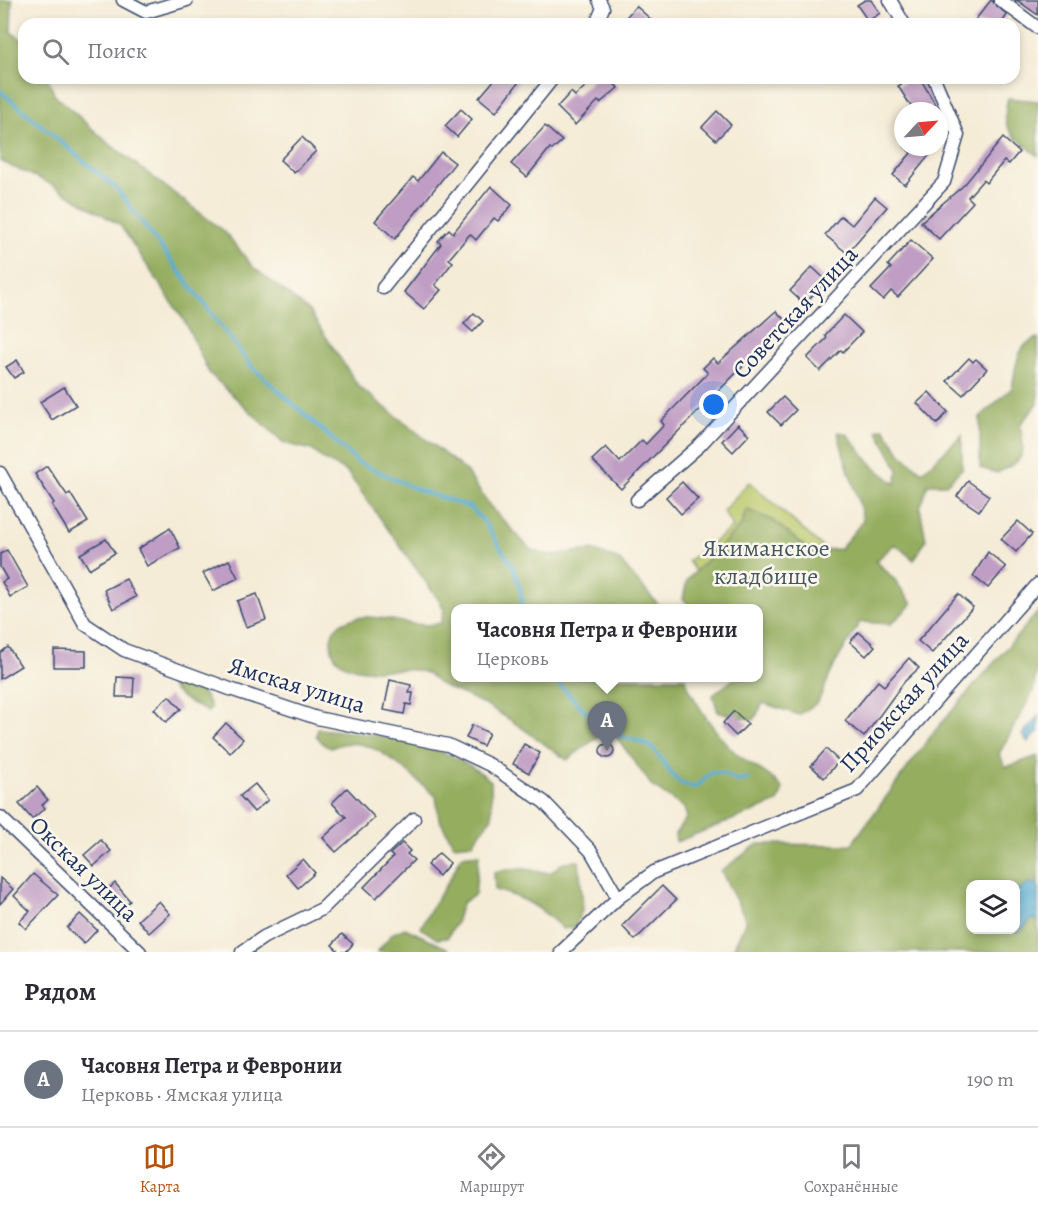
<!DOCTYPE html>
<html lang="ru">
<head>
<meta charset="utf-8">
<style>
	body { margin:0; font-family:Alegreya,serif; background:#f2f2f3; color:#2b2b33 }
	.controls { position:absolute; right:18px; bottom:18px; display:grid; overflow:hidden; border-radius:12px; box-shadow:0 3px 9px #0003 }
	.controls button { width:54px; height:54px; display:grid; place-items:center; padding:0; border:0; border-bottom:2px solid #e1e1e2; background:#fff; color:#2b2b33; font:30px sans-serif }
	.compass { position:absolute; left:894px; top:102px; width:54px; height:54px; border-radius:50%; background:#fff; box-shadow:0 3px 9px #0003; rotate:64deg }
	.you { position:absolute; left:714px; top:405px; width:21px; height:21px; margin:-15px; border:4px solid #fff; border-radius:50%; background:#1a73e8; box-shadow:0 0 0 9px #1a73e833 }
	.badge { display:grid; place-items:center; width:39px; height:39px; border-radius:50%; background:#b45309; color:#fff; font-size:20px; font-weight:700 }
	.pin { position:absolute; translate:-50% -50px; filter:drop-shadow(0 2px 3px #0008) }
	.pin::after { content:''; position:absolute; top:32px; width:21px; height:18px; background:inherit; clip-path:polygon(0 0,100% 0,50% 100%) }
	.popup { position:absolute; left:451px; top:604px; width:312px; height:78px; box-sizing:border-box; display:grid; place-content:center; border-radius:12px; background:#fff; filter:drop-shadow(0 2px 4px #0005); font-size:20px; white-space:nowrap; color:#7c7c81 }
	.popup b { font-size:22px; color:#2b2b33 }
	.popup::after { content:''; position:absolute; left:50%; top:100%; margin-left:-12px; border:12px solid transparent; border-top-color:#fff }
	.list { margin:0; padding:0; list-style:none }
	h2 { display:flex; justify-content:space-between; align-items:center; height:78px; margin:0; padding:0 24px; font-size:26px }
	h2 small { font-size:20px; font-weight:400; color:#7c7c81 }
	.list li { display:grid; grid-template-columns:39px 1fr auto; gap:18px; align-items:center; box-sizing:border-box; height:96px; padding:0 24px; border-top:2px solid #e1e1e2 }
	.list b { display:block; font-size:22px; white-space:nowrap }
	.list p { margin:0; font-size:20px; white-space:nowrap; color:#7c7c81 }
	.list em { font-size:20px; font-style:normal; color:#7c7c81 }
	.icon { flex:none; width:33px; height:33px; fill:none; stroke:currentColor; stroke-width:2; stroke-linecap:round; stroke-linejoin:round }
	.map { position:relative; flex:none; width:1038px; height:952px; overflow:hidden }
	.search { position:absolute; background:#fff; box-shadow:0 3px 9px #0003; left:18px; right:18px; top:18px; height:66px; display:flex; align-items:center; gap:15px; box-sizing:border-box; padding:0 21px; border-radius:18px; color:#7c7c81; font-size:22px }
	.sheet { height:174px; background:#fff }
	nav { display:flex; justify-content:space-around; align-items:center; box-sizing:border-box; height:84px; border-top:2px solid #e1e1e2; background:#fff; font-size:16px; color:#7c7c81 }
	nav a { display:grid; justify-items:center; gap:3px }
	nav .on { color:#b45309 }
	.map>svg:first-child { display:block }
	.green { fill:#bbc96b; stroke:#6b7c64; stroke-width:1.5 }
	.forest { fill:#94ad5f; stroke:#586e5e; stroke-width:1.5 }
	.water { fill:#55abd1; stroke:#386d98; stroke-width:1.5 }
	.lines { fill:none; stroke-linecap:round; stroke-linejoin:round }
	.stream { stroke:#55abd1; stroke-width:4 }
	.building { fill:#bf9dc4 }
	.minor-casing { stroke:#3c4b70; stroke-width:15 }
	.minor { stroke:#fff; stroke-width:12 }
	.labels { text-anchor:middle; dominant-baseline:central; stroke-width:5; stroke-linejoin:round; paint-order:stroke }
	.street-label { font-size:24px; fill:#1b2f5e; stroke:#fbf7ec }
	.park-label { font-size:24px; fill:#435661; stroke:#fbf7ec }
</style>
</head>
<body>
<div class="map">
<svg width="1038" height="952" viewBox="0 0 1038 952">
	<rect width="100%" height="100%" fill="#fbf7ec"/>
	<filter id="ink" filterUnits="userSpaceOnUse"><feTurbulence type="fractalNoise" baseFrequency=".0167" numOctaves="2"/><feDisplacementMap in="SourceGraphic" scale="12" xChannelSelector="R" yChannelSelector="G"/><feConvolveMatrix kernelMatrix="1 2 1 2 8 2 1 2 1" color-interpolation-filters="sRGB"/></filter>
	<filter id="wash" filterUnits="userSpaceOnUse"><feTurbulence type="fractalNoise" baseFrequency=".008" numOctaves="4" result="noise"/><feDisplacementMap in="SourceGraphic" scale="24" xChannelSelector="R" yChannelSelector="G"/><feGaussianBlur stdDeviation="1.35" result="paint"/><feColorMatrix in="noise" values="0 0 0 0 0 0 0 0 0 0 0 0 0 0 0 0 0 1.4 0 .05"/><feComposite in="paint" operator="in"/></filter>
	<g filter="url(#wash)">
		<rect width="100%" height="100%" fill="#f5ecd7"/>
		<path class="green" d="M749,482L826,550L758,666V608H720L688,561L733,527L723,511Z"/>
		<g class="forest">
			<path d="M0,0H12L11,32L24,41V78H48L54,94L107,142L225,232L253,267L309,311L359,387L465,470L491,507L531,550L549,555L592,550L619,560L661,608H456V678H685C692,700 720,740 738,755C753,767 770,773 783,789L778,802L676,842L675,834L687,817L684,808L652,786L610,728L567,760C542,743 517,723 491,708C474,698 455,692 438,683C434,680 432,676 428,674C407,662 363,680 339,661C329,653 328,632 339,625C369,604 409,632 441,623L444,610L438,599L347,472L323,459L312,450L284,443L209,373L185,322L120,225L51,184L0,161Z"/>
			<path d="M1008,98L1038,101V156C1014,134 999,133 1008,98Z"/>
			<path d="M1038,338V403L1020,425C1026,455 1025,460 997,473L980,468V417L1012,388C1016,369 1015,344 1038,338Z"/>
			<path d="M884,428L901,454L922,472L962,435V469L946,484H928L920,508L926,540L914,560L895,544L876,561L895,580L912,604L891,624L860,622L835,664L818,702L799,715L763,703L754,720L718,712L713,695L735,678H758V608H692L683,599L687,580L742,524L746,509L774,521L810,551L840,549L863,521C858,490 844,463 838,432L847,434L874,467L896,484L898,469L877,430Z"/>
			<path d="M1038,612V662L1033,692L999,754L1006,767L1038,756V885L1029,883L1021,890H1016V884H970V930L1019,931L1033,918L1038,922V952H732L746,920L721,871L758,844L851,845L933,733Z"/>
			<path d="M167,677C188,677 204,689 211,708L208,712C195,705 167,693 167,677Z"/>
			<path d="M318,729C377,734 445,741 491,781L492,817L473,843L454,845L439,819L436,796C407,774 370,728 331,748L324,745L316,735Z"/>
			<path d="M479,854L475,895L462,903L456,923L447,938L437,939L421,928C433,900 450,885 461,856Z"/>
			<path d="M579,861L583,908L575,927L563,929C540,907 526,898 495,890L494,872L518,868L550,873L564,862Z"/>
			<path d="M405,928L447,948L451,952H377L393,933Z"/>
		</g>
		<g class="water">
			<path d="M1038,716V732L1028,742L1022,735Z"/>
			<path d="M1029,883L1038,885V922L1033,918L1019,932L1015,930L1016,913L1018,911L1016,890L1021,889Z"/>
		</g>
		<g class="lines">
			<g class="stream">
				<path d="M0,91L116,188L252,367L359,463L421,491L470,507L484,522L513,567L520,587L523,608"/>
				<path d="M553,678L585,711L610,719L620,728L621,737C631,739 644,741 652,748C668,763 671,786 696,787L712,772L725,774L737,781L748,779"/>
			</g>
		</g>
		<g id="blocks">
			<g class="building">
				<path d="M865,0H871L880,13L868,21L857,5Z"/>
				<path d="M991,0L1007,15L1001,24H972Z"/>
				<path d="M1014,0H1038V15L1018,1Z"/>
				<path d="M636,6L656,24H620Z"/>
				<path d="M496,78H522L496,112L479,98Z"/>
				<path d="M595,78H610L618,88L600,103L598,101L575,125L557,107L571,92L575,96Z"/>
				<path d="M912,78H920L935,104L924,111H914L898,86Z"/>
				<path d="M461,109L472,119L457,137L445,126Z"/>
				<path d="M717,111L731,125L716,140L702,127Z"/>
				<path d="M545,126L562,141L552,150L550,148L527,177L511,164Z"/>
				<path d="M302,137L316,151L294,173L280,160Z"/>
				<path d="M1003,138L1019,152L1009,164L1004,161L986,183L983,180L968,197L973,202L939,239L921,222L964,185Z"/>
				<path d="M905,147H936L905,185L893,175L911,153Z"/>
				<path d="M441,152L455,163L395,239L375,221L413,177L418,181Z"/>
				<path d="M491,186L512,205L498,221L494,218L476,240L470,234L449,259L453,262L435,285L441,290L424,309L404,292L441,244L438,241L449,229L453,233Z"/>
				<path d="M875,197L887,207L847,253L825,235L841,216L852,225Z"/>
				<path d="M911,240L933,259L898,297L891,291L883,300L871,289L891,268L888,265Z"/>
				<path d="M812,267L827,281L804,304L790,291Z"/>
				<path d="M776,311L787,322L621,489L592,460L606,447L620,462L642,440L646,444L664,425L661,421L708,373L703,368L713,358L718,363Z"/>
				<path d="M474,313L483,321L473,332L464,324Z"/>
				<path d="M844,315L862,332L843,352L841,350L820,371L807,358L827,338L825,335Z"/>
				<path d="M969,358L973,362L976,359L987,369L963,395L947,381Z"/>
				<path d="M17,360L24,372L14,378L6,367Z"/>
				<path d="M64,387L76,405L52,420L40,402Z"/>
				<path d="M929,392L948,412L937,424L917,403Z"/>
				<path d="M783,397L796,410L781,425L768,412Z"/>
				<path d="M738,424L749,435L733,452L722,441Z"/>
				<path d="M47,466L67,495L70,493L88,522L69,533L52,505L54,503L35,474Z"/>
				<path d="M968,481L989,496L979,511L957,496Z"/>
				<path d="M682,482L698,499L681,514L666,497Z"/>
				<path d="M1018,521L1032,534L1016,552L1001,539Z"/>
				<path d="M170,528L180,548L147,566L138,549Z"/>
				<path d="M106,539L115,553L89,569L80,554Z"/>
				<path d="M7,550L28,587L10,597L2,582L7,579L0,567V554Z"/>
				<path d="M988,552L1006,567L988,588L973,576Z"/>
				<path d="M229,560L238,578L213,591L203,573Z"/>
				<path d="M126,579L136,597L113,609L104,590Z"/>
				<path d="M257,594L266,620L246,627L237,601Z"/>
				<path d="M958,594L973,607L932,653L918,641Z"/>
				<path d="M859,632L875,646L866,656L850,642Z"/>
				<path d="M8,647L21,666L0,679V653Z"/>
				<path d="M54,650L86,651V667H54Z"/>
				<path d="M909,658L919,668L904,682L864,737L845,721L878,681L884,686Z"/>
				<path d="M117,677L134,678L133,697H116Z"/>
				<path d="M390,680L411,685L409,693H413L411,705L406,704L404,714L384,710Z"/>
				<path d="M169,696L181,709L166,722L154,709Z"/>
				<path d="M734,711L748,724L736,736L723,723Z"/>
				<path d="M226,723L243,739L230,753L213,737Z"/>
				<path d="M472,725L489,733L483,746L466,738Z"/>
				<circle cx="607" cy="751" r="7"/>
				<path d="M524,744L540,753L529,773L513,764Z"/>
				<path d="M826,749L839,761L824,778L811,766Z"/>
				<path d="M255,784L268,800L254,812L240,796Z"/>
				<path d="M37,787L48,800L42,805L45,808L32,819L19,804Z"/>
				<path d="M347,788L375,818L336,852L323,838L346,817L332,803Z"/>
				<path d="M101,840L111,851L94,866L84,855Z"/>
				<path d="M402,843L410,851L407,854L414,860L376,898L364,887L393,857L390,854Z"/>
				<path d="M439,853L450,863L439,876L427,865Z"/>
				<path d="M303,859L315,873L298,888L286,874Z"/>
				<path d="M33,874L58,895L26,929L19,922L30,911L14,896Z"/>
				<path d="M0,878L13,889L0,904Z"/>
				<path d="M115,883L130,901L120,909L105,892Z"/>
				<path d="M662,886L676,900L635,940L622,926Z"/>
				<path d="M159,901L170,914L149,933L138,920Z"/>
				<path d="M80,914L97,930L84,944L67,928Z"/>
				<path d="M342,934L353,944L346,952H339L332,945Z"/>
			</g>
		</g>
	</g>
	<g filter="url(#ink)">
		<use href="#blocks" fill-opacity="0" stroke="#3c4b70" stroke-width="1.5"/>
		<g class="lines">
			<defs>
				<g id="minor">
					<path d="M123,0L146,12L187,0"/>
					<path d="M890,0L904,24"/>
					<path d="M1000,0L1038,28"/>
					<path d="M596,24L603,8L599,0"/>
					<path d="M383,288L553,78"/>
					<path d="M0,473L85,624L124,650L230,689L317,718L448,745L490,765L544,802L591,851L618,898"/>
					<path d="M637,500L700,445L944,182L958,135L934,78"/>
					<path d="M0,817L140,952"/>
					<path d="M242,952L264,937L322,909L414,819"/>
					<path d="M561,952L618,898L654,872L857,790L1038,584"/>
				</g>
			</defs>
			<use href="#minor" class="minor-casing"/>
			<use href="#minor" class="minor"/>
		</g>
	</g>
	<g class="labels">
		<g class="street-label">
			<text transform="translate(795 312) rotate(-47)">Советская улица</text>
			<text transform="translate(297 685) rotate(17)">Ямская улица</text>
			<text transform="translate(904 702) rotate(-48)">Приокская улица</text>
			<text transform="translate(84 869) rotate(44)">Окская улица</text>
		</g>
		<g class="park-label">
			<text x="766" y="548">Якиманское<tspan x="766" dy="28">кладбище</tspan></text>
		</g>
	</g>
</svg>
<div class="controls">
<button><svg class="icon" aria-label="layers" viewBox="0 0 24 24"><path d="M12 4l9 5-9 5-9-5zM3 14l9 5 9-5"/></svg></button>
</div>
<svg class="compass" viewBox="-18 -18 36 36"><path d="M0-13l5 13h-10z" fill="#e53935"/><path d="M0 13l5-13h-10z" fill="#7c7c81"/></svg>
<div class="you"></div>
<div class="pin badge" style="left:607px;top:751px;background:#6b7280">A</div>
<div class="popup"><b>Часовня Петра и Февронии</b>Церковь</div>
<div class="search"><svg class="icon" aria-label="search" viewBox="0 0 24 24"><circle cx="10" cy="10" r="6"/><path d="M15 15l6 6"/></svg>Поиск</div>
</div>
<section class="sheet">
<h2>Рядом<small></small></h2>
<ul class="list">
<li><span class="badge" style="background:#6b7280">A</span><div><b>Часовня Петра и Февронии</b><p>Церковь · Ямская улица</p></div><em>190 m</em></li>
</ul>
</section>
<nav>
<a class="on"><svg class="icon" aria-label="map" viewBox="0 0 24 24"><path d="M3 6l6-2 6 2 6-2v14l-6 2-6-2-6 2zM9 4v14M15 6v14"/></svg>Карта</a>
<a><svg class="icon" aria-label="directions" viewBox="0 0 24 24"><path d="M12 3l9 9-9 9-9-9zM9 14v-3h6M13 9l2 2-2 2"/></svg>Маршрут</a>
<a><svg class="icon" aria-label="saved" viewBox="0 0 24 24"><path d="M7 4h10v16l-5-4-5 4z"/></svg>Сохранённые</a>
</nav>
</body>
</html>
